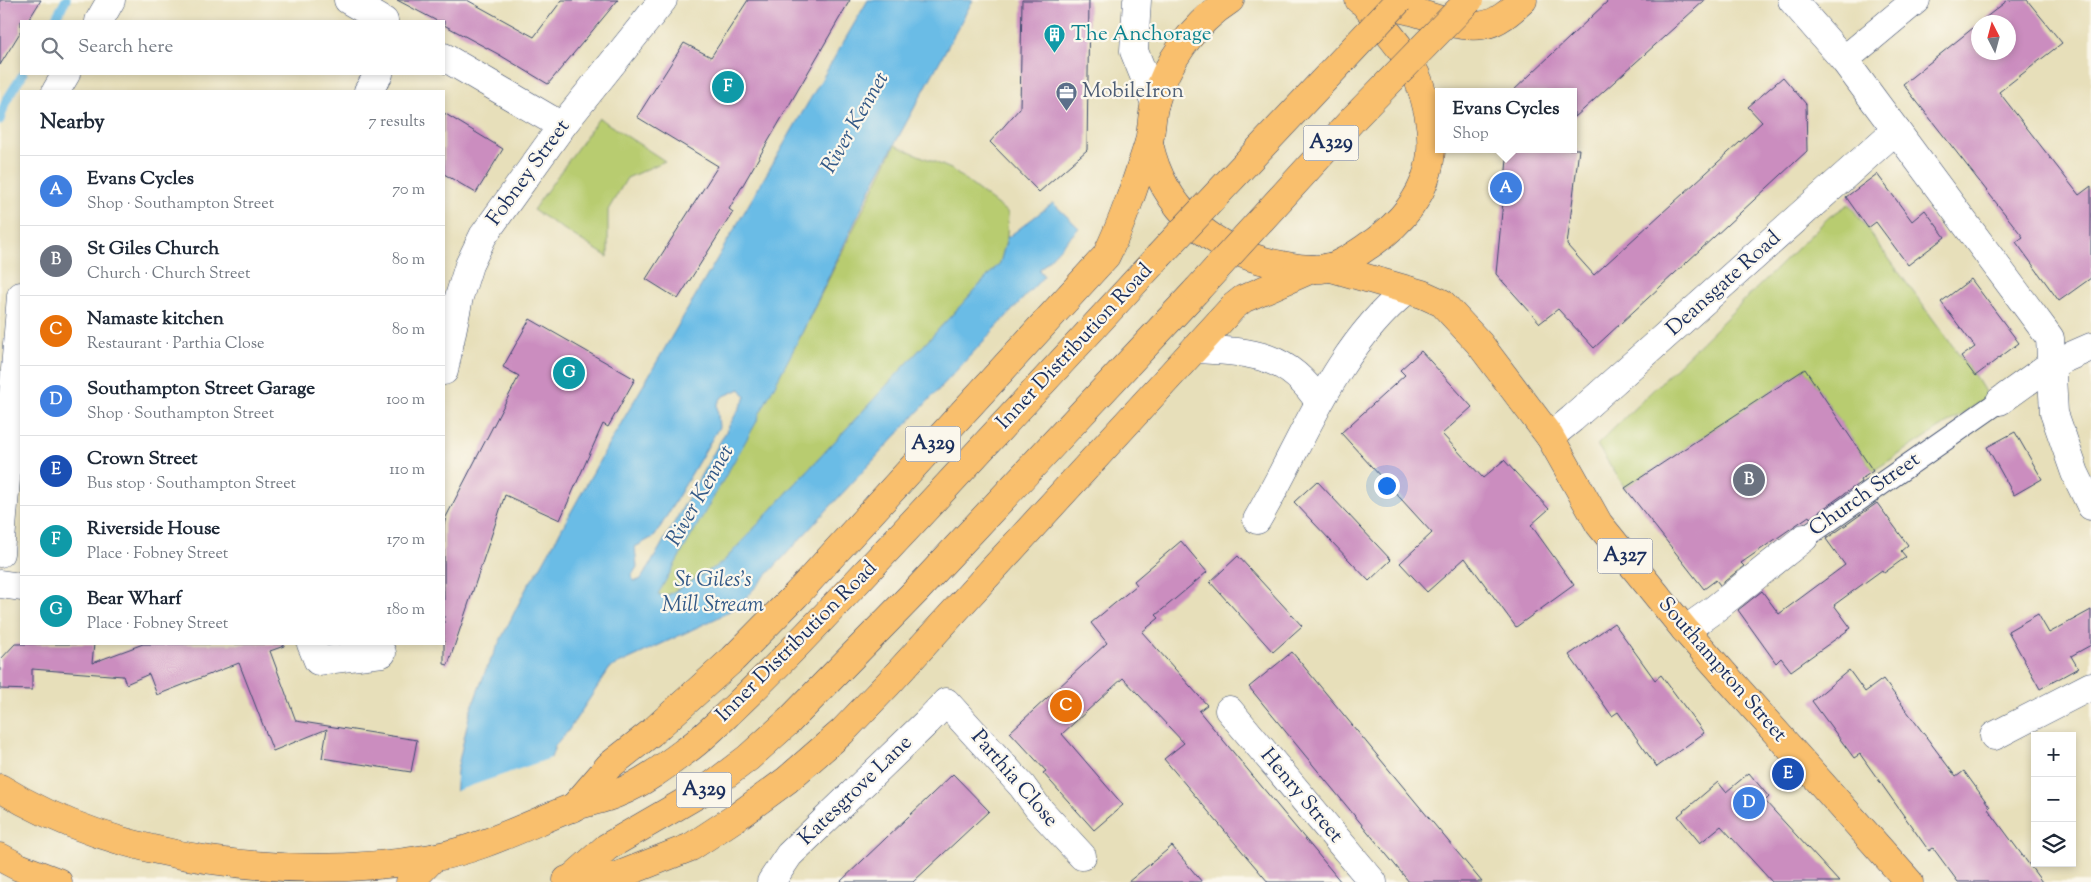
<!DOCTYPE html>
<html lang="en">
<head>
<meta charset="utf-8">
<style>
	body { margin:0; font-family:"Sorts Mill Goudy",serif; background:#f6f6f7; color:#1f2937 }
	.controls { position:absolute; right:15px; bottom:15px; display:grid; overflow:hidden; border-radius:0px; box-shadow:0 2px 8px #0003 }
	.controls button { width:45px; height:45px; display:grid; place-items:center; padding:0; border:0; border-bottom:1px solid #e0e1e3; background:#fff; color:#1f2937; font:25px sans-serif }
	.compass { position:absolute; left:1971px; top:15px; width:45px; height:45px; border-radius:50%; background:#fff; box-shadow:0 2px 8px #0003; rotate:354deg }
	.you { position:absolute; left:1386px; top:485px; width:18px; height:18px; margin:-12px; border:4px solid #fff; border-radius:50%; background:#1a73e8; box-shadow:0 0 0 8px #1a73e833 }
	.badge { display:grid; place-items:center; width:32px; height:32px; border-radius:50%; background:#db2777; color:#fff; font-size:16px; font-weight:700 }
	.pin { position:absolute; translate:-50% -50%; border:2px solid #fff; box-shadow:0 1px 5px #0006 }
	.popup { position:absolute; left:1435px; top:88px; width:142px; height:65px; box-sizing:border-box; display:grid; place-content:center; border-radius:0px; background:#fff; filter:drop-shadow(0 1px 4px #0005); font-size:16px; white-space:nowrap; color:#747a83 }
	.popup b { font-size:19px; color:#1f2937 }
	.popup::after { content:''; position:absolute; left:50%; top:100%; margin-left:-10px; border:10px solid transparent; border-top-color:#fff }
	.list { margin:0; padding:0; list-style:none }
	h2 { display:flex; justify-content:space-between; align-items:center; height:65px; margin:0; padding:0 20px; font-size:21px }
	h2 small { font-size:16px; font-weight:400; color:#747a83 }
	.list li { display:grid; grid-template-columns:32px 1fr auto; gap:15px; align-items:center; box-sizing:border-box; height:70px; padding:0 20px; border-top:1px solid #e0e1e3 }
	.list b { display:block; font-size:19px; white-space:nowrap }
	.list p { margin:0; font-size:16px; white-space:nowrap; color:#747a83 }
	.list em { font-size:16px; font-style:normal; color:#747a83 }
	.icon { flex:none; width:28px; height:28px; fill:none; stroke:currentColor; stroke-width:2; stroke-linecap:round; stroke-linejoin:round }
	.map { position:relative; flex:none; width:2091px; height:882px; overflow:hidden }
	.search { position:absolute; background:#fff; box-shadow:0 2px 8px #0003; left:20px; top:20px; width:425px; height:55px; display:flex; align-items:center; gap:12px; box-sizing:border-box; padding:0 18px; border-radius:0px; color:#747a83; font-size:19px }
	.panel { position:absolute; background:#fff; box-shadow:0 2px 8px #0003; left:20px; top:90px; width:425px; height:555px; border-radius:0px }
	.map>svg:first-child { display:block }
	.green { fill:#b8cc70; stroke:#6a7e67 }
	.water { fill:#6abce6; stroke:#4276a2; fill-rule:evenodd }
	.pier { fill:#e7dfba }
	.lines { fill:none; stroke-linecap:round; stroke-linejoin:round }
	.stream { stroke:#6abce6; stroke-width:9 }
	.building { fill:#cb8dbf }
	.pedestrian-casing { stroke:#3a496c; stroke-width:24 }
	.minor-casing { stroke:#3a496c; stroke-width:29 }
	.primary-casing { stroke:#3a496c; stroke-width:29 }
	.trunk-casing { stroke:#3a496c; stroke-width:29 }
	.pedestrian { stroke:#fff; stroke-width:22 }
	.minor { stroke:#fff; stroke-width:28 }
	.primary { stroke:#f9bf6d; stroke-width:28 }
	.trunk { stroke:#f9bf6d; stroke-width:28 }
	.primary-bridge-casing { stroke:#3a496c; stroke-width:29; stroke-linecap:butt }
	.primary-bridge { stroke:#f9bf6d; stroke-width:28 }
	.labels { text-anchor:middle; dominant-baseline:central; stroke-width:4.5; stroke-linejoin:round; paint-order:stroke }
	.shield { fill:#fbf7ec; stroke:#5e6b89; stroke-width:1 }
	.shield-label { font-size:20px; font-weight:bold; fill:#1b2f5e }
	.culture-label { font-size:21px; fill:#0d838f; stroke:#fbf7ec; text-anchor:start }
	.service-label { font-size:21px; fill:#4e5e75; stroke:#fbf7ec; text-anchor:start }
	.street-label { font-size:21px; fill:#1b2f5e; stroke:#fbf7ec }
	.water-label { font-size:22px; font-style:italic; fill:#335987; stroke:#fbf7ec }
</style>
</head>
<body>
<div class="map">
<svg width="2091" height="882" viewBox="0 0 2091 882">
	<rect width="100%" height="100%" fill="#fbf7ec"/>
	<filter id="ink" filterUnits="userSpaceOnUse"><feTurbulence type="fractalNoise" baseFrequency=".02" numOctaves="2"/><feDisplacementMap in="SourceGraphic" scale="10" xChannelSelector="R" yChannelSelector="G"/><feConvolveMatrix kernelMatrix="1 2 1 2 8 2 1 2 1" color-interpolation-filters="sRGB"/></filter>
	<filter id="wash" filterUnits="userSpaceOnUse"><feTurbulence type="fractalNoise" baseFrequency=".0096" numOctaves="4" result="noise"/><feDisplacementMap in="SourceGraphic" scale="20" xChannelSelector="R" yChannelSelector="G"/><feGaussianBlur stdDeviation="1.12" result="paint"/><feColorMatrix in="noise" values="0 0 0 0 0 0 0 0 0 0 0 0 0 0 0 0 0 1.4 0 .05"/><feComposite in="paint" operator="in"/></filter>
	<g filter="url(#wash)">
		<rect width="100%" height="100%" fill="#e7dfba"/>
		<g class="green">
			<path d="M599,118L665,161L627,178L608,210V257L533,210Z"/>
			<path d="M895,145L951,169L1008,213L1007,238L1000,263L722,563L664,597L657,594L798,341Z"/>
			<path d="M1849,204L1979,382L1988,397L1873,471L1805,369L1625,488L1597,445L1829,217Z"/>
		</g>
		<path class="water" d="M868,0H973L874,182L798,341L760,413L756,423L658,594L665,597L722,563L1000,263L1007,238L1053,203L1079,228L1039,270L1044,276L738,606L717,618L610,668L568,731L555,746L549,764L458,882L455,798L457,770L470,712L487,667L527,587L541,566L606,449ZM740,389L746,397L737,412L650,565L640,580L633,581L632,575L637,567L635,547L655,536L719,427L717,405L722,397Z"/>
		<path class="pier" d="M554,757L551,764L556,882H456L452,837L453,792Z"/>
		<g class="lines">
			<g class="stream">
				<path d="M54,21L66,0"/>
				<path d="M0,120L6,101L23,74"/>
			</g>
		</g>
		<g id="blocks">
			<g class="building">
				<path d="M0,0H41L28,21H21V31L0,65Z"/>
				<path d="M397,0H467L534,37L562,0H618L548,84L498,54L444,25V21H437Z"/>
				<path d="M748,0H850L729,209L733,212L678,299L646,279L718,166L637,117L684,43L711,57Z"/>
				<path d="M1022,0H1089L1087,150L1039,192L990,142L1020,108Z"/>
				<path d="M1609,0H1705L1574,118V92H1512Z"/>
				<path d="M2008,0H2027L2062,43L1999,92L2079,195L2091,186V278L2059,301L2016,242L2023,237L1903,84L1978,24V52H2008V22H1980Z"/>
				<path d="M1783,77L1806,104L1807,151L1594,348L1558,309L1540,323L1496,274L1508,149H1579L1567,245L1594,275L1762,122L1748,107Z"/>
				<path d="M444,113L503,149L476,193L444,174Z"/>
				<path d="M1877,174L1912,221L1925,210L1945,237L1908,265L1876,222L1868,228L1846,197Z"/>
				<path d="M1971,279L2019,343L1975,376L1961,357L1975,347L1941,302Z"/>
				<path d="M530,319L635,379L608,427L603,424L560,520L505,495L448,665L444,664V525L446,517L519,376L503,367Z"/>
				<path d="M1421,351L1472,407L1442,434L1483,478L1504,460L1549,509L1531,525L1574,585L1516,627L1465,558L1427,592L1400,563L1432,533L1341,433L1405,375L1400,370Z"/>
				<path d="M1805,369L1873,471L1860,480L1861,482L1810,518L1809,516L1741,563L1744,566L1720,585L1716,580L1704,589L1625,488Z"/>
				<path d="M2015,432L2042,479L2014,495L1987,447Z"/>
				<path d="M1317,481L1391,560L1369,581L1294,502Z"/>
				<path d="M1877,503L1908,545L1901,551L1906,557L1884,573L1882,570L1834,605L1851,628L1791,671L1781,658L1776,663L1738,610L1762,591L1779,614L1845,565L1826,539Z"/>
				<path d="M1181,541L1207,572L1156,615L1159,618L1142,632L1207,705L1199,711L1341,882H1268L1164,759L1184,743L1123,678L1062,734L1123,805L1094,830L1043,773L1046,771L1010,732L1107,643L1091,623L1137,585L1134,581Z"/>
				<path d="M1238,556L1302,626L1273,652L1210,582Z"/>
				<path d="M2091,610V645L2071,656L2078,668L2040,689L2008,631L2038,614L2049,633Z"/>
				<path d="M1614,623L1655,680L1661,675L1704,733L1657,767L1618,712L1612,716L1569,655Z"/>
				<path d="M15,644H94L92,663L143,644H284V646L270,651L296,721L417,740L411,772L322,758L327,729L273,751L239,663L157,695L149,674L126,684L123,676L32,669V690L0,689V660Z"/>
				<path d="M1292,652L1390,771L1482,882H1409L1249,687Z"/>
				<path d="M1849,670L1865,692L1883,679L1956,777L1964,771L1990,807L1988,809L2042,882H1958L1933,848L1929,851L1860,754L1854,758L1812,701Z"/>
				<path d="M1749,773L1769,797L1765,801L1839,882H1772L1721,826L1700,843L1678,816L1718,782L1726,792Z"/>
				<path d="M953,774L989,811L942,855L913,882H840Z"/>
				<path d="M1172,846L1202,882H1128Z"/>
			</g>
		</g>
	</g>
	<g filter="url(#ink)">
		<use href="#blocks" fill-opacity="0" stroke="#3a496c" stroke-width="1"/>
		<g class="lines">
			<defs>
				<path id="pedestrian" d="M1804,538L2000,401"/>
				<g id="minor">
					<path d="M348,0L384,21"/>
					<path d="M1137,0L1134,51L1155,103"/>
					<path d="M1792,0L1844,60L2050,338L2054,413L2075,473L2091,506"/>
					<path d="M99,21L111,0"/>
					<path d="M444,57L562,126"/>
					<path d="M1844,60L1916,0"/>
					<path d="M56,91L66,74"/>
					<path d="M368,91L379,74"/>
					<path d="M1195,349C1249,352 1287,352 1319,402"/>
					<path d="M444,371L459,297L469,265L483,236L562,126L663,0"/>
					<path d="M2000,401L2050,365L2091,347"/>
					<path d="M1550,437L1572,419L1896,130"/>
					<path d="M1257,520C1303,441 1334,350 1407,290"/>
					<path d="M0,553L21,296"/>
					<path d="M0,584L21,587"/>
					<path d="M1685,630L1712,611L1804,538"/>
					<path d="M311,644L318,661L382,653"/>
					<path d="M1229,710L1373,882"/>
					<path d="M1994,736L2091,686"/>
					<path d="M771,882L789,855L927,722L946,702L1022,786L1038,808L1082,856"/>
				</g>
				<g id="primary">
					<path d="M1372,4C1385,6 1398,8 1411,11C1434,17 1459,29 1483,25C1498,23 1512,10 1523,0"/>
					<path d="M1149,143C1163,210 1215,253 1282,265C1297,268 1313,271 1327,268C1344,264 1360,251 1374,242C1432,200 1444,149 1419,82C1408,52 1382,27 1363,2L1359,0"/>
					<path d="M1328,267L1422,294L1442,303L1479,343L1550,437L1599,524L1685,630L1909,882"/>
					<path d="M0,788C120,862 293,882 431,858C479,850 525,826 571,808C586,802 603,800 618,793C641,784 664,767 684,752C703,739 720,721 737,705C778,666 816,625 855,584C957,476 1058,366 1158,257"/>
					<path d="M573,808L609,766L651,733L733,659L796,595L1106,256C1123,222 1136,182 1148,145C1152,132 1151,117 1155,103C1166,62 1194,23 1230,0"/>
					<path d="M0,857L19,867L58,882"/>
					<path d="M572,878L617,876L691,847L738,816L787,780L842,732L888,684L1233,307L1243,299L1312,269"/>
					<path d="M567,880L572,878L607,847L707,789L748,758L789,721L917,590L1197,290"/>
				</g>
				<path id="trunk" d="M410,882L433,858"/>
			</defs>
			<use href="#pedestrian" class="pedestrian-casing"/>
			<use href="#minor" class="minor-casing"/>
			<use href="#primary" class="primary-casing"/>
			<use href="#trunk" class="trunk-casing"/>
			<use href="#pedestrian" class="pedestrian"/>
			<use href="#minor" class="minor"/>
			<use href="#primary" class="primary"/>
			<use href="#trunk" class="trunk"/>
			<defs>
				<g id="primary-bridge">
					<path d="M1158,257L1399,0"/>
					<path d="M1197,290L1355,117L1469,0"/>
				</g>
			</defs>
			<use href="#primary-bridge" class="primary-bridge-casing"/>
			<use href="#primary-bridge" class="primary-bridge"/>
		</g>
	</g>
	<defs>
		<symbol id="building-pin" viewBox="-11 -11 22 30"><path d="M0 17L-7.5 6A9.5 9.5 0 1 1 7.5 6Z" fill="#0f9aa8" stroke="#fbf7ec"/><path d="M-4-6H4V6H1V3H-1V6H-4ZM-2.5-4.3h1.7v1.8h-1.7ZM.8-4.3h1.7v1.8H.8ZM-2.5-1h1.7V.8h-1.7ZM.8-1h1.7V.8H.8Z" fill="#fff"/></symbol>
		<symbol id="office-pin" viewBox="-11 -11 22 30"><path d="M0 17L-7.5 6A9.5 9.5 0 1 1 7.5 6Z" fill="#5c6f8a" stroke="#fbf7ec"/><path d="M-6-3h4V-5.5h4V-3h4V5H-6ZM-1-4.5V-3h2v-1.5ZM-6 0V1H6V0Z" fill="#fff"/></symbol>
	</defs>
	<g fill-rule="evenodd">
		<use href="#building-pin" x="1042" y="22" width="25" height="34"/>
		<use href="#office-pin" x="1054" y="80" width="25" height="34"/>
	</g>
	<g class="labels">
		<g class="shield">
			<rect x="1303.5" y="125.5" width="55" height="35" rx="4"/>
			<rect x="905.5" y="426.5" width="55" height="35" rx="4"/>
			<rect x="1597.5" y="538.5" width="55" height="35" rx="4"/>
			<rect x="676.5" y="772.5" width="55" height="35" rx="4"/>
		</g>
		<g class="shield-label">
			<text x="1331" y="143">A329</text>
			<text x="933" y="444">A329</text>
			<text x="1625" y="556">A327</text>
			<text x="704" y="790">A329</text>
		</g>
		<g class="culture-label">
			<text x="1071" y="35">The Anchorage</text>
		</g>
		<g class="service-label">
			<text x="1082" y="92">MobileIron</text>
		</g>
		<g class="street-label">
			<text transform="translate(529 173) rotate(-54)">Fobney Street</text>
			<text transform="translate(1724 284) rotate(-42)">Deansgate Road</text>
			<text transform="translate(1075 347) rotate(-47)">Inner Distribution Road</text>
			<text transform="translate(1865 495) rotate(-35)">Church Street</text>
			<text transform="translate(797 642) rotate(-45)">Inner Distribution Road</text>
			<text transform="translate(1722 670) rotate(49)">Southampton Street</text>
			<text transform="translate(1014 779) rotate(49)">Parthia Close</text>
			<text transform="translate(856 791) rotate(-44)">Katesgrove Lane</text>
			<text transform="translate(1301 796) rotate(50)">Henry Street</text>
		</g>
		<g class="water-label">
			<text transform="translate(856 123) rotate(-60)">River Kennet</text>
			<text transform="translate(701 496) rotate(-60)">River Kennet</text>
			<text x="713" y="581">St Giles's<tspan x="713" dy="25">Mill Stream</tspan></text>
		</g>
	</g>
</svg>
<div class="controls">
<button>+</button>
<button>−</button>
<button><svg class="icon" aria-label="layers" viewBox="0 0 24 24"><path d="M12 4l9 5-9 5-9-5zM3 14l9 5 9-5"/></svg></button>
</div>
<svg class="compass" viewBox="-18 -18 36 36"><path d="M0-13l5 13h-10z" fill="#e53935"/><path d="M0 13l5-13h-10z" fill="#747a83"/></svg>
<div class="you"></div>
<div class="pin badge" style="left:1506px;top:188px;background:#3f7fe0">A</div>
<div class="popup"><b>Evans Cycles</b>Shop</div>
<div class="pin badge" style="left:1749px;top:480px;background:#6b7280">B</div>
<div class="pin badge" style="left:1066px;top:706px;background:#e8710a">C</div>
<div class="pin badge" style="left:1749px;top:803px;background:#3f7fe0">D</div>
<div class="pin badge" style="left:1788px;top:774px;background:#1a4fb4">E</div>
<div class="pin badge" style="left:728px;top:87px;background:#0f9aa8">F</div>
<div class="pin badge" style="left:569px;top:373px;background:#0f9aa8">G</div>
<div class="search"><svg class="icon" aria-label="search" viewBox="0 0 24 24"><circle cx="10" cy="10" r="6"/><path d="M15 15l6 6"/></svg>Search here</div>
<section class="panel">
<h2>Nearby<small>7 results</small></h2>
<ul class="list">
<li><span class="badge" style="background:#3f7fe0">A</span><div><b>Evans Cycles</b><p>Shop · Southampton Street</p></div><em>70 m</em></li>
<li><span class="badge" style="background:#6b7280">B</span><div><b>St Giles Church</b><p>Church · Church Street</p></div><em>80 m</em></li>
<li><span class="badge" style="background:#e8710a">C</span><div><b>Namaste kitchen</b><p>Restaurant · Parthia Close</p></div><em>80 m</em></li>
<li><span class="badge" style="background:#3f7fe0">D</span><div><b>Southampton Street Garage</b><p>Shop · Southampton Street</p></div><em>100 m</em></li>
<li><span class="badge" style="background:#1a4fb4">E</span><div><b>Crown Street</b><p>Bus stop · Southampton Street</p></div><em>110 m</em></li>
<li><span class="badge" style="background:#0f9aa8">F</span><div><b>Riverside House</b><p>Place · Fobney Street</p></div><em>170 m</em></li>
<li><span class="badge" style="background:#0f9aa8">G</span><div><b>Bear Wharf</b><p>Place · Fobney Street</p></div><em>180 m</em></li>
</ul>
</section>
</div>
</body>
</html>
